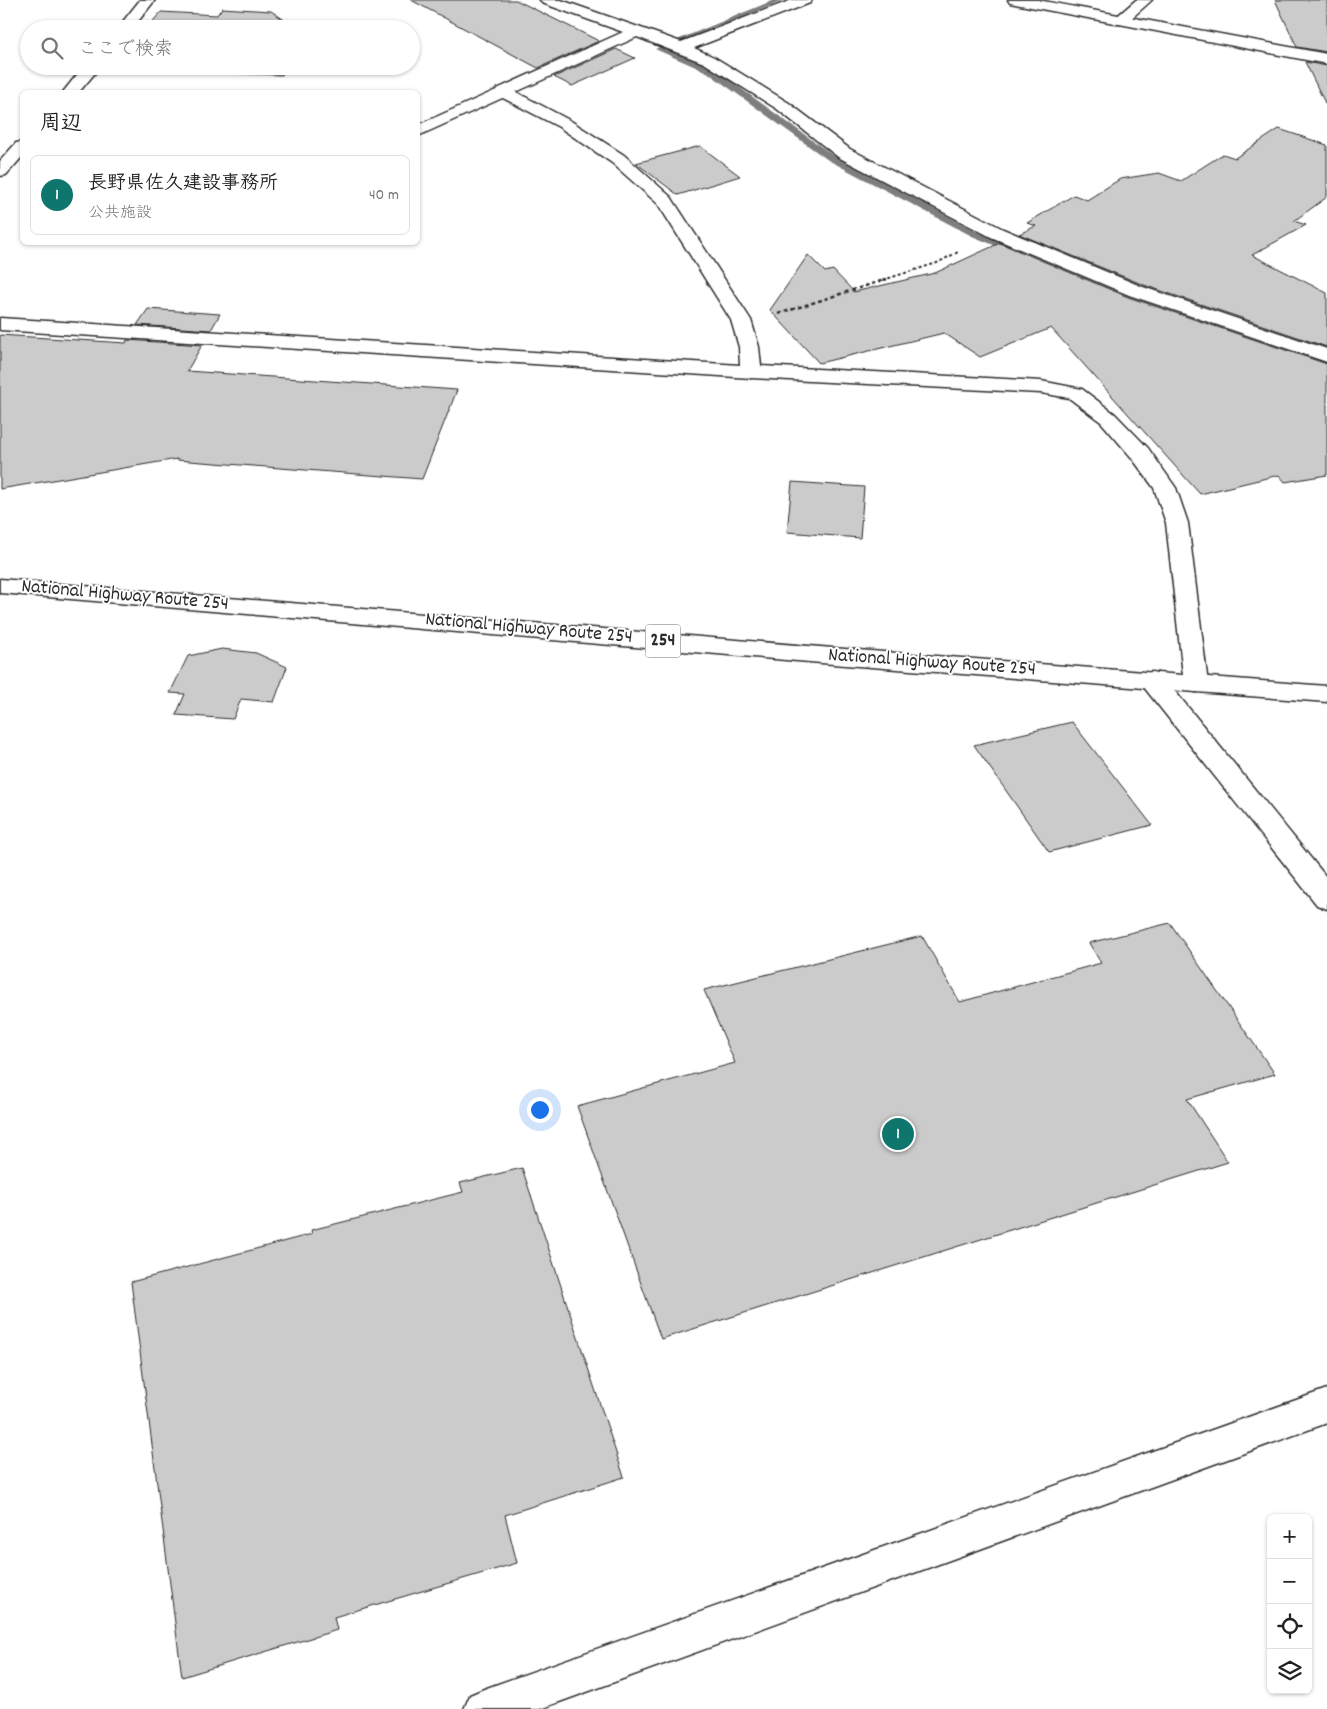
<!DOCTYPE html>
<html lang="ja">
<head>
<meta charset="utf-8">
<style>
	body { margin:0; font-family:Dekko,"Klee One",sans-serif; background:#f2f2f2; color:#222 }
	.controls { position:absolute; right:15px; bottom:15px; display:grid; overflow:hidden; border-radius:8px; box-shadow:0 1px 4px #0004 }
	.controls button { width:45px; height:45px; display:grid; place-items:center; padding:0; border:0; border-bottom:1px solid #e0e0e0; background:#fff; color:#222; font:25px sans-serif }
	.you { position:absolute; left:539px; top:1109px; width:18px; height:18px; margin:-12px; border:4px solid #fff; border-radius:50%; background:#1a73e8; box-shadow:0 0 0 8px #1a73e833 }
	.badge { display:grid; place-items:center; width:32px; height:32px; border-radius:50%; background:#0f766e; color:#fff; font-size:16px; font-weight:700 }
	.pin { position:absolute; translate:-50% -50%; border:2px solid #fff; box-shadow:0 1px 5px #0006 }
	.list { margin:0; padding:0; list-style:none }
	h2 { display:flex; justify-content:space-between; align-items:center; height:65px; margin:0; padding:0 20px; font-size:21px }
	h2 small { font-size:16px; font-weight:400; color:#767676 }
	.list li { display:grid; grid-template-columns:32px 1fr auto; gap:15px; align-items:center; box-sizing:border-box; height:80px; margin:0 10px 10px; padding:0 10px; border:1px solid #e0e0e0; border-radius:8px }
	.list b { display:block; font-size:19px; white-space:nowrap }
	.list p { margin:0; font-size:16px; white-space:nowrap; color:#767676 }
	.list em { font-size:16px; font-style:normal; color:#767676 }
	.icon { flex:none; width:28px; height:28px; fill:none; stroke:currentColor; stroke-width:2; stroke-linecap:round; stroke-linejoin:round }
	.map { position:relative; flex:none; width:1327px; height:1709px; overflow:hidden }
	.search { position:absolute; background:#fff; box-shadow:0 1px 4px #0004; left:20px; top:20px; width:400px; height:55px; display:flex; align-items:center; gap:12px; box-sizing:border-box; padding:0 18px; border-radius:28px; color:#767676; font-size:19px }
	.panel { position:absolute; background:#fff; box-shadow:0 1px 4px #0004; left:20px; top:90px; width:400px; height:155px; border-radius:8px }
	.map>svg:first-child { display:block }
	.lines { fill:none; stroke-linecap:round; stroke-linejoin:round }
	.stream { fill:#7e7e7e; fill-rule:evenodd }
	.building { fill:#cbcbcb; stroke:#2b2b2b }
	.lane-casing { stroke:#2b2b2b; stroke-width:3 }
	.street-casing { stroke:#2b2b2b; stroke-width:3 }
	.highway-casing { stroke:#2b2b2b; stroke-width:3 }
	.path-far1 { stroke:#2b2b2b; stroke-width:2; stroke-dasharray:3 2.5; stroke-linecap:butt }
	.path { stroke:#2b2b2b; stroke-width:2.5; stroke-dasharray:4 3; stroke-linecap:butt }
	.lane { fill:#fff; fill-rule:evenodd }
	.street { fill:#fff; fill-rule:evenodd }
	.highway { fill:#fff; fill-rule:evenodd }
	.labels { text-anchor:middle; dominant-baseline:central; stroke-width:4; stroke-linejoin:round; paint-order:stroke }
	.shield { fill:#fff; stroke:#6b6b6b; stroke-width:1 }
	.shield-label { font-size:19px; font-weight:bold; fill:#2b2b2b }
	.street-label { font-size:20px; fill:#2b2b2b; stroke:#fff }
</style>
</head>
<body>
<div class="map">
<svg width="1327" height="1709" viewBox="0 0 1327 1709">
	<rect width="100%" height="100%" fill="#fff"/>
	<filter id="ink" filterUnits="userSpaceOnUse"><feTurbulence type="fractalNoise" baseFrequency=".02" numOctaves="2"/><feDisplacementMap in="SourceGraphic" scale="10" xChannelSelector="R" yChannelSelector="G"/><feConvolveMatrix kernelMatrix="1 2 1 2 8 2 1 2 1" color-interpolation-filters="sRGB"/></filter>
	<g filter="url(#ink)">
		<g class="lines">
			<path class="stream" d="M774,0H785L666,49L713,68L834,156L978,232L1021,249V253H1013L972,236L828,160L707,72L655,49Z"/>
		</g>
		<g class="building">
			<path d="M411,0H516L599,41L538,68Z"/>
			<path d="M1275,0H1327V52L1297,47Z"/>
			<path d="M222,8L271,11L298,29H146L161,12L217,15Z"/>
			<path d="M616,49L635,58L572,86L554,77Z"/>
			<path d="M1305,62L1327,66V107Z"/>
			<path d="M152,66H287L282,75L220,73L222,70Z"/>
			<path d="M1279,129L1327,145V197L1294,221L1306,225L1252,255L1327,293V347L1144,285L1019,234L1036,226L1027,223L1074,195L1087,200L1120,179L1159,173L1181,181L1223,154L1235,158Z"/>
			<path d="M700,146L740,176L678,195L636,163Z"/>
			<path d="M1000,243L1128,297L1327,364V475L1285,482L1279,475L1200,494L1051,328L980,357L944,333L819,363L770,310L808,255L825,272L833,270L854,292L935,273Z"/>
			<path d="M148,309L220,314L211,330L137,325Z"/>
			<path d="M0,335L126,343L127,340L202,345L187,371L457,390L422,479L176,460L177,459L0,489Z"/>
			<path d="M792,482L864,487L860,538L787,532Z"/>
			<path d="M222,649L256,653L287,667L274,702L241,699L233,719L176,715L185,694L170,693L188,656Z"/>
			<path d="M1072,722L1152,825L1049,852L974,745Z"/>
			<path d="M1170,923L1275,1074L1187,1099L1228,1162L661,1339L577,1106L735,1063L704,990L922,936L960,1002L1101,963L1089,943Z"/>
			<path d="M522,1168L624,1477L505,1515L517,1563L334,1617L337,1630L182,1677L131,1282L312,1234L311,1230L463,1192L460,1183Z"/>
		</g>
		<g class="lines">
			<defs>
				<g id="lane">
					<path d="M1136,0H1152L1125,24H1115L1113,21L1115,18Z"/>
					<path d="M503,87L509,89L511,92L509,95L418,136V125Z"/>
				</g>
				<g id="street">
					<path d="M140,0H155L132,29H117Z"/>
					<path d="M540,0H561L681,42L792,0H812L810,3L694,48L714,57L789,103L850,149L1003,229L1143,287L1327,349V362L1129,295L991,237L838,157L777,109L704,63L637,37L516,92L571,121L624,155L671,197L751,320L759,347L761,366L1041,381L1082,389L1115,414L1148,448L1176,488L1188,523L1208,684L1205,690L1196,692L1187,690L1184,684L1166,523L1154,488L1132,458L1101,422L1069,398L1041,393L751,378L0,330V318L740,365L739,347L731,320L658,204L612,163L559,127L497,95L495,92L497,89L623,32L542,3Z"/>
					<path d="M1008,0H1038L1327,54V64L1015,4L1010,3Z"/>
					<path d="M84,66H101L79,92H63Z"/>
					<path d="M22,142V157L6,175L0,176V161L16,143Z"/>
					<path d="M1152,672L1161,674L1327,878V909L1317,905L1143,686L1140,680L1143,674Z"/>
					<path d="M1327,1389V1423L540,1709H464L470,1695L484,1689Z"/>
				</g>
				<path id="highway" d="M0,579L845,649L1327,686V702L845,665L0,593Z"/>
			</defs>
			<use href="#lane" class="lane-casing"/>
			<use href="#street" class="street-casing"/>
			<use href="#highway" class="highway-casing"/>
			<path class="path-far1" d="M883,280L937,263L958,252"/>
			<path class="path" d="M778,314L887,279"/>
			<use href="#lane" class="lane"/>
			<use href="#street" class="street"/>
			<use href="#highway" class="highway"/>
		</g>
	</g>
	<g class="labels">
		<rect class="shield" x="645.5" y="624.5" width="35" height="33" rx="4"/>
		<g class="shield-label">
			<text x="663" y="641">254</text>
		</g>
		<g class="street-label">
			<text transform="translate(125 596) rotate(5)">National Highway Route 254</text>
			<text transform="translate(529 629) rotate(5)">National Highway Route 254</text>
			<text transform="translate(932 663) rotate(4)">National Highway Route 254</text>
		</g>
	</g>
</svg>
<div class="controls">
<button>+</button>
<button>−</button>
<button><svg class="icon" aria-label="locate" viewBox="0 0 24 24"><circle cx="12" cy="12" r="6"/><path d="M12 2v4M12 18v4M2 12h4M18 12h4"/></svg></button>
<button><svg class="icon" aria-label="layers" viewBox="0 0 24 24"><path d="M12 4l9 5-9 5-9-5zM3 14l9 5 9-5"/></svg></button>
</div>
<div class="you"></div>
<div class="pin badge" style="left:898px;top:1134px">1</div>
<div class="search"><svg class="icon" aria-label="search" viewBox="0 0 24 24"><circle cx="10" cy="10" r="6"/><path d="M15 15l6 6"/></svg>ここで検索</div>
<section class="panel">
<h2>周辺<small></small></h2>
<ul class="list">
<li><span class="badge">1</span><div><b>長野県佐久建設事務所</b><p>公共施設</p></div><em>40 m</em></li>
</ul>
</section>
</div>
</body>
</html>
